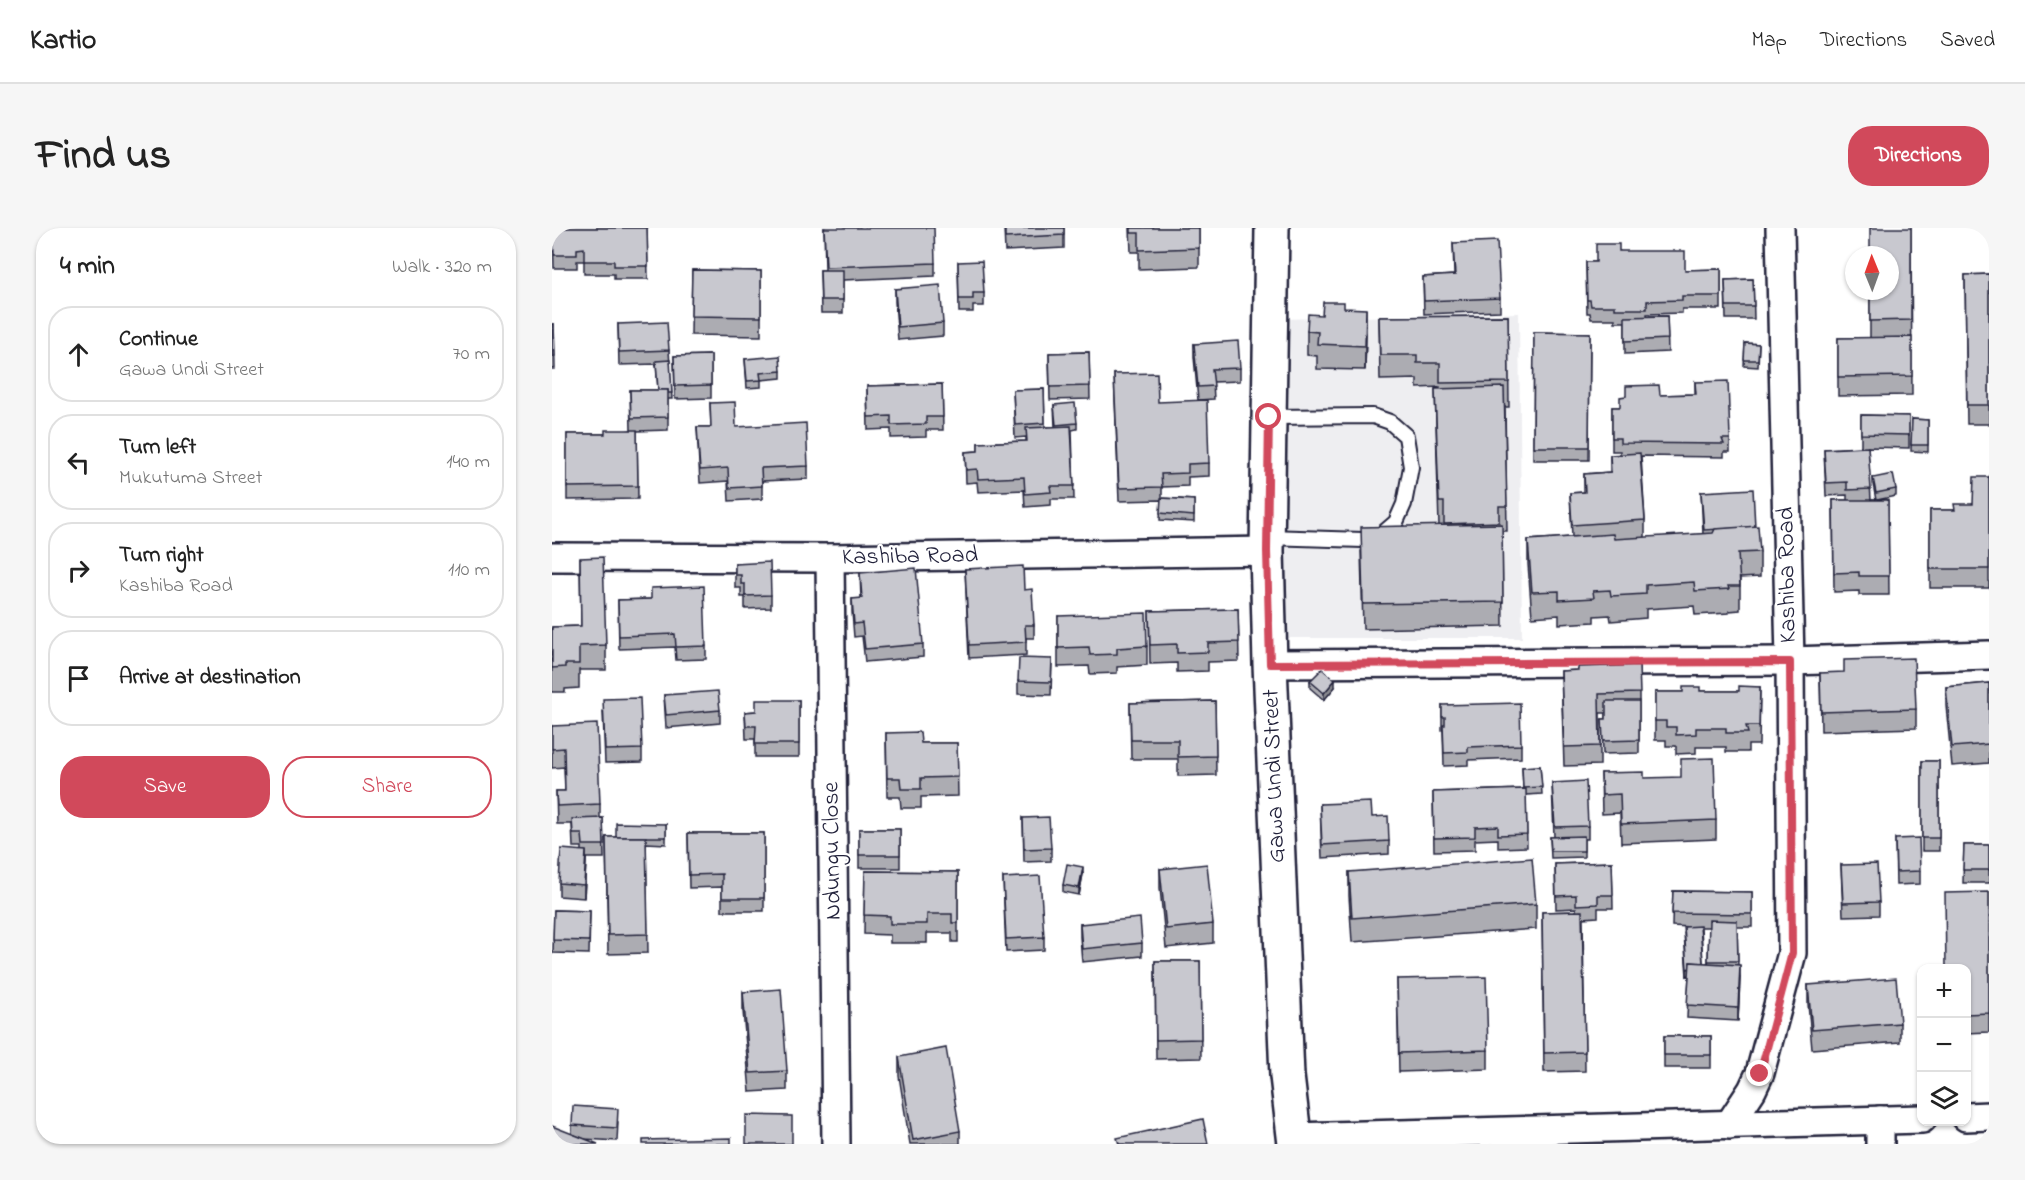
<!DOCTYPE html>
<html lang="en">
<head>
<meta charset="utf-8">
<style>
	body { margin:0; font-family:"Indie Flower",sans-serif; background:#f6f6f6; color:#222 }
	.controls { position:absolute; right:18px; bottom:18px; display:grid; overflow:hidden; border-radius:12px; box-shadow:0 2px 4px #0004 }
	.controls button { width:54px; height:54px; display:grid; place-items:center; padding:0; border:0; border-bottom:2px solid #e0e0e0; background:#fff; color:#222; font:30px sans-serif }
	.compass { position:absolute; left:1293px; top:18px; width:54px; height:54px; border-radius:50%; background:#fff; box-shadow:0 2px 4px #0004; rotate:359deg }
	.stop { position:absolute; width:18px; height:18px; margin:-14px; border:4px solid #d1495b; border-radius:50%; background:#fff }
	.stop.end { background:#d1495b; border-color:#fff; box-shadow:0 2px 6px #0008 }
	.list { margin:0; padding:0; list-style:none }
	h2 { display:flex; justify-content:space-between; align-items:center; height:78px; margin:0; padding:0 24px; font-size:26px }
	h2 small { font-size:20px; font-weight:400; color:#767676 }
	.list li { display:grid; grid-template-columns:39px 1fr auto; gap:18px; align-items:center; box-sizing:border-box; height:96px; margin:0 12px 12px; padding:0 12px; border:2px solid #e0e0e0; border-radius:24px }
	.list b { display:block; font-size:22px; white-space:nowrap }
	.list p { margin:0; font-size:20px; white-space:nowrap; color:#767676 }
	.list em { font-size:20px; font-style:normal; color:#767676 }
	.actions { display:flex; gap:12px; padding:18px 24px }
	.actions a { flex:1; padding:14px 0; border:2px solid #d1495b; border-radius:24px; text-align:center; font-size:21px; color:#d1495b }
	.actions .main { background:#d1495b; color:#fff }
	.icon { flex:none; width:33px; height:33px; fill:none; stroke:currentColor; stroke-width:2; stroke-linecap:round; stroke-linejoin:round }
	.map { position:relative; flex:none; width:1437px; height:916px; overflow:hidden; border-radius:24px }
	header { display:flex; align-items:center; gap:36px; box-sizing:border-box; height:84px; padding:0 30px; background:#fff; border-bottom:2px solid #e0e0e0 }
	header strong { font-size:28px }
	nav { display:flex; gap:33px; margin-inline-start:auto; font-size:21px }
	.intro { display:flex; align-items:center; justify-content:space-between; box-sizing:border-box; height:144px; padding:0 36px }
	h1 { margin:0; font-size:42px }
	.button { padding:15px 27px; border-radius:24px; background:#d1495b; color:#fff; font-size:21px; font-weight:700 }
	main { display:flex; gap:36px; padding:0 36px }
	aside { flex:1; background:#fff; border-radius:24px; box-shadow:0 2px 4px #0004 }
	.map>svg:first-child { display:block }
	.built { fill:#eeeef1 }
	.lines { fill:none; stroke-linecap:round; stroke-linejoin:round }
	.service-casing { stroke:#22223b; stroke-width:18 }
	.minor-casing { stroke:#22223b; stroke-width:32 }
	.tertiary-casing { stroke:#22223b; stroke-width:38 }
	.service { stroke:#fff; stroke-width:14 }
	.minor { stroke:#fff; stroke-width:27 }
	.tertiary { stroke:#fff; stroke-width:33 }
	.wall { fill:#acacb2; stroke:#22223b; stroke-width:1.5; fill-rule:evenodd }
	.shaded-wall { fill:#8c8c91; stroke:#22223b; stroke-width:1.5 }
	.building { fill:#c8c8cf; stroke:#22223b; stroke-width:1.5 }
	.route { stroke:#d1495b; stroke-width:8 }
	.labels { text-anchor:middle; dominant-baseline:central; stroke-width:4.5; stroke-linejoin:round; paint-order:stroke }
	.street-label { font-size:24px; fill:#22223b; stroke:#fff }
</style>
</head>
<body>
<header>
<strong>Kartio</strong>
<nav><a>Map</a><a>Directions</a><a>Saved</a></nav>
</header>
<div class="intro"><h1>Find us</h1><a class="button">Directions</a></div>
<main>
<aside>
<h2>4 min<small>Walk · 320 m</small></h2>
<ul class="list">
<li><svg class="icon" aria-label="ahead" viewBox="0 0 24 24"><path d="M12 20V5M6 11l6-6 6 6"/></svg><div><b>Continue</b><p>Gawa Undi Street</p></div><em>70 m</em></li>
<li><svg class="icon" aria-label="left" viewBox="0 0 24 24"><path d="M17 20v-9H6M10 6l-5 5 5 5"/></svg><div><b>Turn left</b><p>Mukutuma Street</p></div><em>140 m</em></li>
<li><svg class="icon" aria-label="right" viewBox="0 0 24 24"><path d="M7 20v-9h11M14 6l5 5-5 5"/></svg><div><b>Turn right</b><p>Kashiba Road</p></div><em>110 m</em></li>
<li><svg class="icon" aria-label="arrive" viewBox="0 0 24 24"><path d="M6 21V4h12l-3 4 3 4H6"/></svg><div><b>Arrive at destination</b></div></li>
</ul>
<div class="actions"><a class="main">Save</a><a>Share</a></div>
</aside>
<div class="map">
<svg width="1437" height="916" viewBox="0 0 1437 916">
	<rect width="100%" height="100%" fill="#fff"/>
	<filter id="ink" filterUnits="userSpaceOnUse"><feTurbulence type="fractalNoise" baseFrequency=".0167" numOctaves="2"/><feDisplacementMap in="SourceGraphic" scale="12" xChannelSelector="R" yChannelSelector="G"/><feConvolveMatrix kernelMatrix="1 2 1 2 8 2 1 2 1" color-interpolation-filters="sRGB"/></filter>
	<g filter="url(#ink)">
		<path class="built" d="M967,85L970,410H735L730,91Z"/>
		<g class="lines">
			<defs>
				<path id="service" d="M715,309L811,312L830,306L844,294L852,276L859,239L854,208L838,194L821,188L717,189"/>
				<g id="minor">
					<path d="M0,329L278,330L715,323"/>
					<path d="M278,330L284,916"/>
					<path d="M718,436L1238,433L1437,427"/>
					<path d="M1414,889L1437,888"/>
					<path d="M1328,892V916"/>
					<path d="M1177,897L1200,862L1208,845L1240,725L1238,433L1228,0"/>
					<path d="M741,909L1370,891"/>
				</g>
				<path id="tertiary" d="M720,0L715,323L718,436L735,848L743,916"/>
			</defs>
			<use href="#service" class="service-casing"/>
			<use href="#minor" class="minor-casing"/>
			<use href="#tertiary" class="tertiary-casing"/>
			<use href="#service" class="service"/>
			<use href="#minor" class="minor"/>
			<use href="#tertiary" class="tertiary"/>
		</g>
		<g class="wall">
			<path d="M1,0H95L96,51H62V46H32V33H25V40H2Z"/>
			<path d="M272,0L383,35V48L291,52V85H269L268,42H273Z"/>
			<path d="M452,0H512V20L453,23Z"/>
			<path d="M578,0H647V39L587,41V24H579Z"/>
			<path d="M1359,0L1360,167L1286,168V110H1318V63Z"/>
			<path d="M901,15L948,70V83L872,86L871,49L902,47Z"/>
			<path d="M1067,23L1133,42L1169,41V81H1130V85L1095,86V88H1115L1116,124L1073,126V94H1063V91H1039L1038,85H1035L1034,34H1044Z"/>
			<path d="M406,34L432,65V78H421V84H407Z"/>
			<path d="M140,42L209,43V108L139,107Z"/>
			<path d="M1437,46V196H1415L1413,47Z"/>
			<path d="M1201,51L1202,91H1174L1173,52Z"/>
			<path d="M343,61L391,95V108L346,112L343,74Z"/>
			<path d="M792,80L814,105L813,142L765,141V128L755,127V103L770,87Z"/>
			<path d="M956,88L957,179H953L955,303H950L951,398L811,401L809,323L887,298L883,161L888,160V159L865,160V151L828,152L827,89Z"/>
			<path d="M0,96H2L3,141H0Z"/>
			<path d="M66,96L117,122L120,171H116V202L85,203L86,271L15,272V206H53L79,202L78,162H106L104,136L67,137Z"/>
			<path d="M982,104L1038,105L1037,232H981Z"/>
			<path d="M1193,115L1207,116L1206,139L1192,138Z"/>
			<path d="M642,116L688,140V153L661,154L662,171L646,172L642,129Z"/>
			<path d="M537,124L538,171L498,172L497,125Z"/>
			<path d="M159,127V170L123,171L122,128Z"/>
			<path d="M193,131L229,143V150L209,152V159L195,160Z"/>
			<path d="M562,146L606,174L657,235V248L636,249V258L610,259V270L642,272V294L608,292L609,272L567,273Z"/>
			<path d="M1143,154L1178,211V224H1172V229L1089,228L1093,292V310L1151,306L1149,264L1203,299L1208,324V349L1188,350V382L1177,383V385L1143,387L1142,378L1094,381V390L1059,393L1058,387L1042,388V394L1007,396V387L980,389L976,336V312L1020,309L1018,265L1032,264V246L1058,244V227H1068V223H1060V179H1068L1108,167L1143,166Z"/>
			<path d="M390,156L391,202H374V209L339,210V201L316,202L315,158Z"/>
			<path d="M492,161L493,199H503L502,177L525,195V201L520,202L522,271H499V277L473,279L472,262L426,264L425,254L414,255L413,224L426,223V215L474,213V209L463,210L461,162Z"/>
			<path d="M158,175L184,199L256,238V251L210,253V271L177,273L176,253L148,255L145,199H159Z"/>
			<path d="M1309,187L1357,188V220L1316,219L1319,272H1324L1321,256V250L1344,261V268L1325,272H1336L1337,367H1307V363L1282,364L1281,272H1295V267L1274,268L1272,221L1309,219Z"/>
			<path d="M1360,191L1376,192V224L1359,223Z"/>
			<path d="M1437,249V360H1378V282H1402L1421,276Z"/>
			<path d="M28,330L54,417V442H27V460L13,461V464H0V399L29,398Z"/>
			<path d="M183,336L219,367V380L193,381V369H189V360H183Z"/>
			<path d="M413,341L472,362L482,397V410H474V427L417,430Z"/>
			<path d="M308,345L371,416V429L313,434L310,408L302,409L300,384V371H309Z"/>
			<path d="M99,371L154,418V431L124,432L123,419L67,421L66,372Z"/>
			<path d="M686,381L687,433L656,434V443L625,444V435L598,436L597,383Z"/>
			<path d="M506,388L595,418V437L565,439V445L538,446L537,438L506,439Z"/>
			<path d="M500,431L499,467L466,466V453Z"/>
			<path d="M1087,437V525L1051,526L1050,491H1054V485H1048V537L1012,538L1009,443L1026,442Z"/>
			<path d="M1268,445L1364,481V500L1269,503Z"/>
			<path d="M758,453L783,459L772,472L758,460Z"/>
			<path d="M1437,455V535L1400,538L1394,478V459Z"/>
			<path d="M1208,459L1207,517H1196V524H1174V519H1144V525L1124,526V518H1114V512H1103V464H1131L1148,463H1187Z"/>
			<path d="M112,467L168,482V495L114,500Z"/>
			<path d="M247,472V529H203V511H194L193,484L204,483Z"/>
			<path d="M663,473L664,547L626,548V531H579L578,475Z"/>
			<path d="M890,477L969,517V530L916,532V537L892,538L891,502H890Z"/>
			<path d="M51,484L90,521V534L53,535Z"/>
			<path d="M0,498L48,576V590H51L52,630H34L32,670L7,668V655L30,622V619H21L20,596H5L4,563H13L12,539L0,540Z"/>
			<path d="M334,505L369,515H405L406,568L369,569V580H349L348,569H335Z"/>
			<rect x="1370" y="533" width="17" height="90"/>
			<path d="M988,538L990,566L974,567L975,619L946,620V611L923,612V622L882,623L881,564L971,561L970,539Z"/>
			<path d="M1049,545L1092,550L1164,592V611L1069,615L1068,585L1050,586Z"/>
			<path d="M1000,555L1036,598V611H1032V629L999,630L998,609H1002Z"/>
			<path d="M768,576L820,589L837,613V626L770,630Z"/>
			<path d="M471,590L499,620V633L472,634Z"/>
			<path d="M114,596V616L94,615L96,725L56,726L54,609H64Z"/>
			<rect x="307" y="601" width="41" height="39"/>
			<path d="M136,605H212V683H170V659L137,660Z"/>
			<path d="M1343,611L1368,643V656L1344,657Z"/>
			<path d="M1412,617H1437V655H1411Z"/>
			<path d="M1060,634L1061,680H1046V689L1031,690L1033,843L992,844L990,684L1024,683V680L1004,681L1003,636Z"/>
			<path d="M1289,637L1327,674V687L1291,688Z"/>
			<path d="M608,641L661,696V715L614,720L608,660Z"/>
			<path d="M313,643L406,644V714H400V705H375V715H338V707L312,706Z"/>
			<path d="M797,644L984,676V701L800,714L797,668Z"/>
			<path d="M531,646L527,667L511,664V657Z"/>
			<path d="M451,650L492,709V722L454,724Z"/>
			<path d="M1121,663L1200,664V699H1185L1186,737L1188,750L1186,793L1135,790L1137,747L1135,748L1132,705L1138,699L1120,698ZM1149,699H1157L1156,735H1151Z"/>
			<path d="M1437,664V804L1414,805V741Z"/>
			<path d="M2,682L38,683L37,726L1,725Z"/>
			<path d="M528,696L590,715V728L530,734L528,709Z"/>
			<path d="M603,733H648L649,830L604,831Z"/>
			<path d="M845,751L936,822V841L847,844Z"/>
			<path d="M1256,757L1348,795V814L1260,821L1256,776Z"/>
			<path d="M191,764L235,843V862L198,864L191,783Z"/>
			<rect x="1112" y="808" width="47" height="32"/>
			<path d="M347,829L408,903V916H358L347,848Z"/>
			<path d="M66,894L65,913L32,911L20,906V897Z"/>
		</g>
		<g class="shaded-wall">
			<path d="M814,81V105L813,142V118Z"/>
			<path d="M783,452V459L772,472V465Z"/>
			<path d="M34,623V636L32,670V657Z"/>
			<path d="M531,639V646L527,667V660Z"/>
			<path d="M1151,735V741L1135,748V741Z"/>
			<path d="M1188,737V750L1186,793V780Z"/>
		</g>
		<g class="building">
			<path d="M1,0H95L96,38H62V33H32V20L25,21V27H2Z"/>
			<path d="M272,0H382L383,35L274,39Z"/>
			<path d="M453,0H512V7L453,10Z"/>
			<path d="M579,0H647V20L587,22V5H579Z"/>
			<path d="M1318,0H1359V92L1318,93V63H1338V27H1318Z"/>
			<path d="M945,13L948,70L872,73L871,49L903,47L901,15Z"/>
			<path d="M1044,16H1067V23H1133V42L1169,41V68H1130V72L1095,73V81H1063V78H1039L1038,72H1035L1034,34H1044Z"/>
			<path d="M430,33L432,65H421V71H407L406,34Z"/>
			<path d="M140,42L209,43V89L139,88Z"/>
			<path d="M268,42H291V72H269Z"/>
			<path d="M1437,46V177H1415L1413,47Z"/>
			<path d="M1201,51L1202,78H1174L1173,52Z"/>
			<path d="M388,57L391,95L346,99L343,61Z"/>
			<path d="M771,74H792V80L814,81L813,118L765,116L766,104L755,103L756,86L770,87Z"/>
			<path d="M956,88L957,154L888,155V135H865V127H828L827,89Z"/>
			<path d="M1115,88L1116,111L1073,113V89Z"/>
			<path d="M115,94L117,122L67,124L66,96Z"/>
			<path d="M0,96H2L3,128H0Z"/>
			<path d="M982,104L1038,105L1037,219H981Z"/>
			<path d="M1360,109V148L1286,149V110Z"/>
			<path d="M686,113L688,140L660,141L662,158L646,159L642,116Z"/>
			<path d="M1193,115L1207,116L1206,132H1192Z"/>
			<path d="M537,124L538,158L498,159L497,125Z"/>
			<path d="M159,127V157L123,158L122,128Z"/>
			<path d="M228,128L229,143L208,145L209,152L195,153L193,131Z"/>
			<path d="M118,132L120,165H116V162H106L104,133Z"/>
			<path d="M605,145L606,174L655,172L657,235L636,236V245L609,246L610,259L567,260L562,146Z"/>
			<path d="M1176,153L1178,211H1170L1172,216L1068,215V210H1060V179H1068V169L1074,168V158L1107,157L1108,167L1144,166L1143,154Z"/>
			<path d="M390,156L391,189H374V196L339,197V188L316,189L315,158Z"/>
			<path d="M952,159L955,278H947V294L892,296V274H887L883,161Z"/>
			<path d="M492,161L493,195L463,197L461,162Z"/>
			<path d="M78,162H116V189L79,190Z"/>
			<path d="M183,174L184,199L254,195L256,238L209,240L210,258L177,260L176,240L148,242L145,199H159L158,175Z"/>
			<path d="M523,175L525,195L504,197L502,177Z"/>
			<path d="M1309,187L1357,188V207L1309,206Z"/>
			<path d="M1360,191L1376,192V217H1359Z"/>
			<path d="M519,198L522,258H498L499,264L473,266L472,249L426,251L425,241L414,242L413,224L426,223V215L475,213L474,200Z"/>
			<path d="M53,202H85L86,258L15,259V206H53Z"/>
			<path d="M1316,219L1319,261L1295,262V254L1274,255L1272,221Z"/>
			<path d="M1088,225L1093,292L1020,297L1018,265L1033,264L1032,246L1059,244L1058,227Z"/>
			<path d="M1341,246L1344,261L1324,265L1321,250Z"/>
			<path d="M1422,249H1437V341H1378V282H1403L1402,276H1421Z"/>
			<path d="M1201,261L1203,299L1152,302L1149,264Z"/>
			<path d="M609,270L642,272V288L608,285Z"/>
			<path d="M1281,272H1336L1337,348H1307V344L1282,345Z"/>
			<path d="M950,296L951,374L811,376L809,299Z"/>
			<path d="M1206,298L1208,324L1186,325L1188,358H1176L1177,361L1143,363L1142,354L1094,357V366L1059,368L1058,362L1041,363L1042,370L1007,372V363L980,364L976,312L1061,306L1062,311L1161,305L1163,301Z"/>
			<path d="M51,329L54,417L27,418V436H13V439L0,440V399L29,398L28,330Z"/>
			<path d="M218,334L219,367L193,368V356H189V347H183V336Z"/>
			<path d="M471,338L472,362L480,361L482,397H473L474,414L417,417L413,341Z"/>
			<path d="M364,340L371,416L313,421L310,395L302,396L300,371L310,370L308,345Z"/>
			<path d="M152,358L154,418L124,419L123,406L67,408L66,372L99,371V360Z"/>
			<path d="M686,381L687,414L656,415V424L625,425V416L598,417L597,383Z"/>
			<path d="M594,385L595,418L565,420V426L538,427L537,419L506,420V388Z"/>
			<path d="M467,430L500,431L499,454L466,453Z"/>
			<path d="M1362,430L1364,481L1269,484L1268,445L1292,444V432Z"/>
			<path d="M1087,437L1088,465L1047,466L1048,518L1012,519L1009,443L1026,442V439Z"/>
			<path d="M770,441L783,452L772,465L758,453Z"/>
			<path d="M1437,455V516L1400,519L1394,459Z"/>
			<path d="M1187,458L1208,459L1207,498H1194L1196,505H1174V500H1144V506L1124,507V499H1114V493H1103V464H1131V459H1148V463H1187Z"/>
			<path d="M166,463L168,482L114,487L112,467Z"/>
			<path d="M88,470L90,521L53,522L51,471Z"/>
			<path d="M204,472H247V516H203L204,498H194L193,484L204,483Z"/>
			<path d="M663,473L664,528L626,529V512H579L578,475Z"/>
			<path d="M1054,473H1087V512L1051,513L1050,491H1054Z"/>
			<path d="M968,475L969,517L916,519V524L892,525L891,497H893V489H890V477Z"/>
			<path d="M45,496L48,576L5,578L4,563H13L12,520L0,521V498Z"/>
			<path d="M368,504L369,515H405L406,549L369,550V561H349L348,550H335L334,505Z"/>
			<path d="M1162,530L1164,592L1069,596L1068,566L1050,567L1049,545L1092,544V550L1129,549V531Z"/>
			<rect x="1370" y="533" width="17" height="77"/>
			<path d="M988,538L990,559L971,560L970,539Z"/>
			<path d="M1034,553L1036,598L1003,599L1000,555Z"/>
			<path d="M974,561L975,606L946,607V598L923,599V609L882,610L881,564Z"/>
			<path d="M819,574L820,589L836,588L837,613L770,617L768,576Z"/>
			<path d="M497,589L499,620L472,621L471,590Z"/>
			<path d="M51,590L52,617H31L30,606H21L20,591Z"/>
			<path d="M64,595L114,596V609H64Z"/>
			<rect x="307" y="601" width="41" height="26"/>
			<path d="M136,605H212V670H170V646L137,647Z"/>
			<path d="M1032,608V623H999L998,609Z"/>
			<path d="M54,609H94L96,706L56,707Z"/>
			<path d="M1367,610L1368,643L1344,644L1343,611Z"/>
			<path d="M1412,617H1437V642H1411Z"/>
			<path d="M9,621L34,623L32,657L7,655Z"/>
			<path d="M980,630L984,676L800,690L797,644Z"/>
			<path d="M1060,634L1061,667H1046V676L1024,677V667L1004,668L1003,636Z"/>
			<path d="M515,636L531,639L527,660L511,657Z"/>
			<path d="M655,636L661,696L614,701L608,641Z"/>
			<path d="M1325,636L1327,674L1291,675L1289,637Z"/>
			<path d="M313,643L406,644V695H400V686H375V696H338V688L312,687Z"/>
			<path d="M488,648L492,709L454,711L451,650Z"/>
			<path d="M1121,663L1200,664V686L1120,685Z"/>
			<path d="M1437,664V785L1414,786V741H1394L1393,665Z"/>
			<path d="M2,682L38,683L37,713L1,712Z"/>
			<path d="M1030,683L1033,824L992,825L990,684Z"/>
			<path d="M588,690L590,715L530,721L528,696Z"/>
			<path d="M1157,692L1185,693L1186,733H1156Z"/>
			<path d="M1148,698L1151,735L1138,734V740L1135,741L1132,699Z"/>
			<path d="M603,733H648L649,811L604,812Z"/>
			<path d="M1138,734L1188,737L1186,780L1135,777Z"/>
			<path d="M934,749L936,822L847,825L845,751Z"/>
			<path d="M1344,750L1348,795L1260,802L1256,757Z"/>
			<path d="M229,761L235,843L198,845L191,764Z"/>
			<rect x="1112" y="808" width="47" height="19"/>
			<path d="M394,820L408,903L361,912L347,829Z"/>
			<path d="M21,878L66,881L65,900L20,897Z"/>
			<path d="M194,887L240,888V916H194Z"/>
			<path d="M651,891L656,916H567L565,910Z"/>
			<path d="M0,898L46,916H0Z"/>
			<path d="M179,910V916H91V912Z"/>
		</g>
	</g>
	<g class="lines" filter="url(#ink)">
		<path class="route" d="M717,189L715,323L718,436L1238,434L1240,725L1208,846"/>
	</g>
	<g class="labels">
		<g class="street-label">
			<text transform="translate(358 329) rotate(-1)">Kashiba Road</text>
			<text transform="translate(1236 347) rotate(-91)">Kashiba Road</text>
			<text transform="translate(723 548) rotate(-92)">Gawa Undi Street</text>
			<text transform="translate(281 623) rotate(-91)">Ndungu Close</text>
		</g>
	</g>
</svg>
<div class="controls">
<button>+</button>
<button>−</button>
<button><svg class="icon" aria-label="layers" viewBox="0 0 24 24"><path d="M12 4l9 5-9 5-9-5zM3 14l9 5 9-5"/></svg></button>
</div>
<svg class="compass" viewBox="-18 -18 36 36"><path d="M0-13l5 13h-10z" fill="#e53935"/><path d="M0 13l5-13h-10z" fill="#767676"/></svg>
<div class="stop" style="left:717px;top:189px"></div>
<div class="stop end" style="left:1208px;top:846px"></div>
</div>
</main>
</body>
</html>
